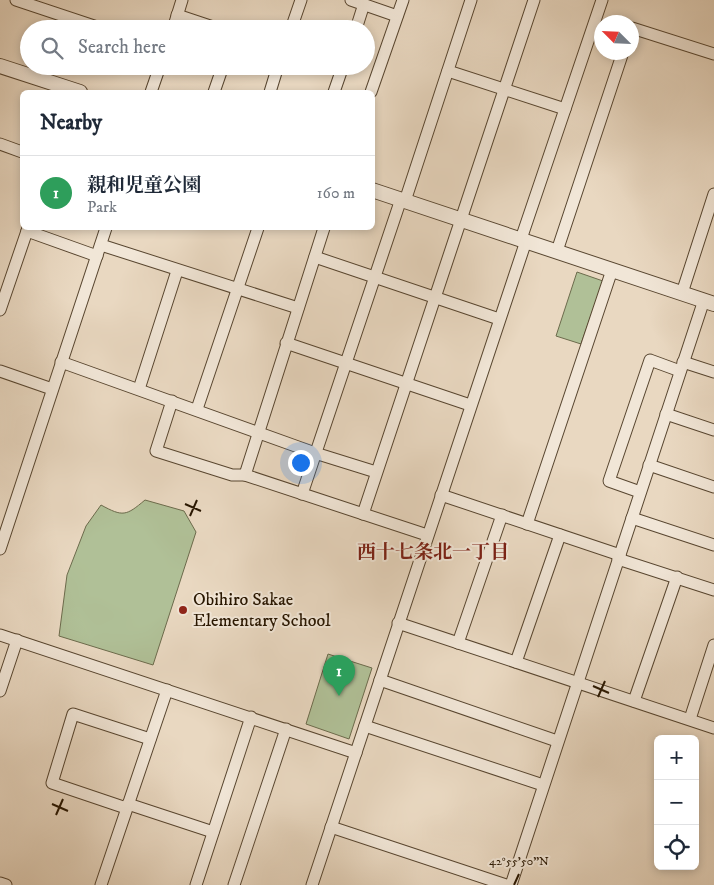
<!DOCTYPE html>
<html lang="en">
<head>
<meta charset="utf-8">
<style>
	body { margin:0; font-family:"IM FELL DW Pica","Noto Serif JP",serif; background:#f6f6f7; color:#1f2937 }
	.controls { position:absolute; right:15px; bottom:15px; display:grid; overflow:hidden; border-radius:8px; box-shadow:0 2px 8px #0003 }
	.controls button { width:45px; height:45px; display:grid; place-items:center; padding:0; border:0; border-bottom:1px solid #e0e1e3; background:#fff; color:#1f2937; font:25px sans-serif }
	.compass { position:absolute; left:594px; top:15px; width:45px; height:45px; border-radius:50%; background:#fff; box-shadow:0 2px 8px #0003; rotate:294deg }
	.you { position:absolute; left:300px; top:462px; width:18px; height:18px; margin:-12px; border:4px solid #fff; border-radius:50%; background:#1a73e8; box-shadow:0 0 0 8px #1a73e833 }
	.badge { display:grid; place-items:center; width:32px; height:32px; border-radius:50%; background:#ea580c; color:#fff; font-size:16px; font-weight:700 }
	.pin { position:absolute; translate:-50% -41px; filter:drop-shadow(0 1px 2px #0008) }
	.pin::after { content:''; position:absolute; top:26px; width:18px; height:15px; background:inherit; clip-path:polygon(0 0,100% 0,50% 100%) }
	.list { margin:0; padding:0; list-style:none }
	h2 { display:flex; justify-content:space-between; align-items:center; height:65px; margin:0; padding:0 20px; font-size:21px }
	h2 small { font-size:16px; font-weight:400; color:#747a83 }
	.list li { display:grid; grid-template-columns:32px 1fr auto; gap:15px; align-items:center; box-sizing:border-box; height:75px; padding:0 20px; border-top:1px solid #e0e1e3 }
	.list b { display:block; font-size:19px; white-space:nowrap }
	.list p { margin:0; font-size:16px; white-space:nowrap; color:#747a83 }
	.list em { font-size:16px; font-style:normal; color:#747a83 }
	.icon { flex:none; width:28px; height:28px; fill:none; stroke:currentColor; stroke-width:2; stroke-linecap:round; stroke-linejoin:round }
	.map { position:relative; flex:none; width:714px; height:885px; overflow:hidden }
	.search { position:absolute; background:#fff; box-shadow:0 2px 8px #0003; left:20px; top:20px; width:355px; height:55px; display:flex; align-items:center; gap:12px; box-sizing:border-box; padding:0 18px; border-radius:28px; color:#747a83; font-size:19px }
	.panel { position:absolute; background:#fff; box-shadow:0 2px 8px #0003; left:20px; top:90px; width:355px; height:140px; border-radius:8px }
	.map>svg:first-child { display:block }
	.green { fill:#b0c097; stroke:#6c6b4c }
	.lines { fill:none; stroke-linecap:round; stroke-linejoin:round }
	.minor-casing { stroke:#584630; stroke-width:13 }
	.tertiary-casing { stroke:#584630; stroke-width:16 }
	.minor { stroke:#f1e6d7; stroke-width:11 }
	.tertiary { stroke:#f1e6d7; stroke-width:14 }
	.ticks { fill:none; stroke:#281600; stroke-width:2 }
	.poi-dot { fill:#8f2418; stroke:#f1e6d7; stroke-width:2 }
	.labels { text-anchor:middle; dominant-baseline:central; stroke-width:4; stroke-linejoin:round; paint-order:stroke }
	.poi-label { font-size:18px; fill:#281600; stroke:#f1e6d7; text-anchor:start }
	.neighbourhood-label { font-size:19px; font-weight:bold; fill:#7a1f14; stroke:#f1e6d7 }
	.ticks-label { font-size:12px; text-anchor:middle; fill:#281600; stroke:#f1e6d7; stroke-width:4; stroke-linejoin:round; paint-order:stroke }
</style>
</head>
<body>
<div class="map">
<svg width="714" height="885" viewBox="0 0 714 885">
	<rect width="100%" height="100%" fill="#e9d8c1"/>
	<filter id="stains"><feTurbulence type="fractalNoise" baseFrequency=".004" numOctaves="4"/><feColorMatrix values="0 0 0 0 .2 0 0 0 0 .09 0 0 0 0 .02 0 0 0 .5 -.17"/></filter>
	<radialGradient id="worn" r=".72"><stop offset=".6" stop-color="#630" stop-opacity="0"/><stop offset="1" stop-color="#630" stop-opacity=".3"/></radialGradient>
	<g class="green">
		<path d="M577,272L603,281L581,344L556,336Z"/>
		<path d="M145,500L184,511L196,532L153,665L59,636L67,575L86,526L101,505C123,517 126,516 145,500Z"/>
		<path d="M328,654L372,668L349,739L306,724Z"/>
	</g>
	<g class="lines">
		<defs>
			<g id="minor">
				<path d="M16,0L103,29"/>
				<path d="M351,0L397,16"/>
				<path d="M177,15L219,29"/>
				<path d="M632,28L714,54"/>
				<path d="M173,29L182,0"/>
				<path d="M291,29L301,0"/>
				<path d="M356,29L364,4"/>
				<path d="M448,71L565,109"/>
				<path d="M151,92L160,66"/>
				<path d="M214,92L223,66"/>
				<path d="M270,92L278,66"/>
				<path d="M334,92L343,66"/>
				<path d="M371,92L403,0"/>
				<path d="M0,144L22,152"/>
				<path d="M405,201L471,0"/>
				<path d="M27,231L97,256"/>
				<path d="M521,239L602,0"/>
				<path d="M101,245L298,308"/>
				<path d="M557,251L623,52"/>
				<path d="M315,257L499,319"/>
				<path d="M682,293L714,194"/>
				<path d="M0,310L28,228"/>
				<path d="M286,343L470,405"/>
				<path d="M61,362L315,453L376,472"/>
				<path d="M683,362L714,372"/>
				<path d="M0,371L52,389"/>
				<path d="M139,389L177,271"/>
				<path d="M172,401L156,451L232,475H245L427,535"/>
				<path d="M197,409L258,228"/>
				<path d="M666,414L714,430"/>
				<path d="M649,465L714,487"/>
				<path d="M245,475L324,228"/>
				<path d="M640,492L609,481L650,360L680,371"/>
				<path d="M302,494L401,199"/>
				<path d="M441,495L620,555"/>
				<path d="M363,514L534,0"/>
				<path d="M632,518L714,545"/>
				<path d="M527,524L612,270"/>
				<path d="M0,549L106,228"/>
				<path d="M618,559L714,590"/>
				<path d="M398,623L714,728"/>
				<path d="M0,635L356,753"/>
				<path d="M458,643L502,515"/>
				<path d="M516,662L560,535"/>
				<path d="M380,680L557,741"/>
				<path d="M0,691L17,640"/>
				<path d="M634,701L677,577"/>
				<path d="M690,719L714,645"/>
				<path d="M365,726L543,785"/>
				<path d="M128,804L213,832"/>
				<path d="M126,808L52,783L73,714L150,739"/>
				<path d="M331,827L506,885"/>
				<path d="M0,883L6,885"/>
				<path d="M101,885L167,690"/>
				<path d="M196,885L251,717"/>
				<path d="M234,885L286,729"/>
				<path d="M312,885L526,241"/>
				<path d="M511,885L704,300"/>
			</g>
			<g id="tertiary">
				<path d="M0,66L80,92"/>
				<path d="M372,190L714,304"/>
			</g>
		</defs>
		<use href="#minor" class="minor-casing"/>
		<use href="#tertiary" class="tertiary-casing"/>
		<use href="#minor" class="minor"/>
		<use href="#tertiary" class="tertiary"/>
	</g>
	<path class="ticks" d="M185,504L201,511M190,516L197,500M593,686L609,693M598,697L605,681M52,804L68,811M56,815L63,799M514,885L519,874"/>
	<circle class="poi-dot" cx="183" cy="610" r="5"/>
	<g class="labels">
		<g class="poi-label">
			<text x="193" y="600">Obihiro Sakae<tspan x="193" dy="21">Elementary School</tspan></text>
		</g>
		<g class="neighbourhood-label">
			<text x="433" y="552">西十七条北一丁目</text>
		</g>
	</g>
	<g class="ticks-label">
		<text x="519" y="865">42°55'50"N</text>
	</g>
	<rect width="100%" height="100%" filter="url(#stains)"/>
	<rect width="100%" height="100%" fill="url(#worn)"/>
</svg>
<div class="controls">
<button>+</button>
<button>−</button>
<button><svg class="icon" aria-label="locate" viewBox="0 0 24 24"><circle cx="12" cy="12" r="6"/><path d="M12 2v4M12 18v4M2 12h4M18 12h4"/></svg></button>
</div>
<svg class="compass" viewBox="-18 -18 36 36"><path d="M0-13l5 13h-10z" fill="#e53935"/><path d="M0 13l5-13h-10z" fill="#747a83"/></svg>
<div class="you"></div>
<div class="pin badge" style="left:339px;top:696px;background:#2e9e5b">1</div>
<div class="search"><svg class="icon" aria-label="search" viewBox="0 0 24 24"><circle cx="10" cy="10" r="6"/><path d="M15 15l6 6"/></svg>Search here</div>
<section class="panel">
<h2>Nearby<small></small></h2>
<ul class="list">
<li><span class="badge" style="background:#2e9e5b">1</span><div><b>親和児童公園</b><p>Park</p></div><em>160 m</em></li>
</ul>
</section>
</div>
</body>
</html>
